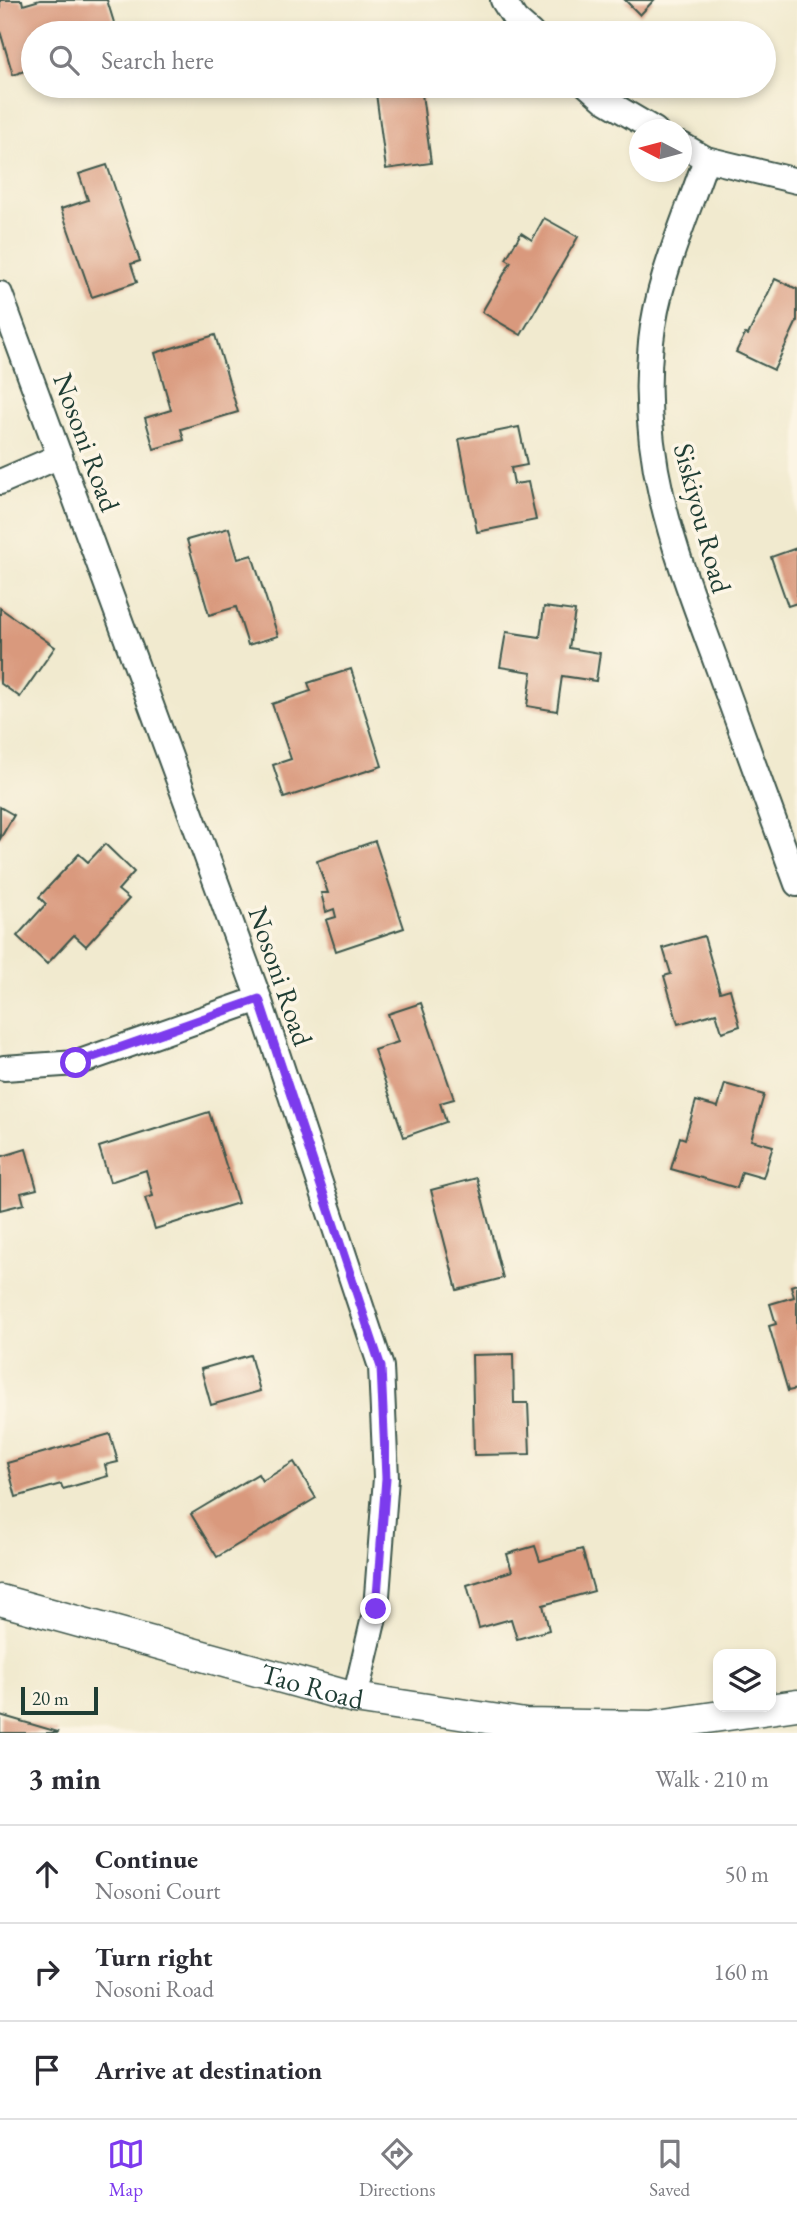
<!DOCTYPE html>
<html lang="en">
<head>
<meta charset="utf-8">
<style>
	body { margin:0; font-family:"EB Garamond",serif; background:#f7f7f7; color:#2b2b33 }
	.controls { position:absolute; right:21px; bottom:21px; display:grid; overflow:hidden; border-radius:14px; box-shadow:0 4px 10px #0003 }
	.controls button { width:63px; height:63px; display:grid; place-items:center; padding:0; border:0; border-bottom:2px solid #e1e1e2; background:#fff; color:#2b2b33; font:35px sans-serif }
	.compass { position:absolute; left:629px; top:119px; width:63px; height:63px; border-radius:50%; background:#fff; box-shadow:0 4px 10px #0003; rotate:276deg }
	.scale { position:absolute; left:21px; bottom:18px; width:77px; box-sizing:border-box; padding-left:7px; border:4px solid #1f3d34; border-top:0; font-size:19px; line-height:24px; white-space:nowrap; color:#1f3d34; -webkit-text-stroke:5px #fcf5e5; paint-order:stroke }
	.stop { position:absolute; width:21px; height:21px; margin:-16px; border:5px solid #7c3aed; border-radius:50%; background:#fff }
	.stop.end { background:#7c3aed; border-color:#fff; box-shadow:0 2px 7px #0008 }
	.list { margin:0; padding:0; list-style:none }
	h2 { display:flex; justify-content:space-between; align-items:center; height:91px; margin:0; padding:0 28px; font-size:30px }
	h2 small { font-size:23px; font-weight:400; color:#7c7c81 }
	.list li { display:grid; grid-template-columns:46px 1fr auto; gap:21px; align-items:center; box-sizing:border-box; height:98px; padding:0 28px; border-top:2px solid #e1e1e2 }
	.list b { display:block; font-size:26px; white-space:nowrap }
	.list p { margin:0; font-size:23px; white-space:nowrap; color:#7c7c81 }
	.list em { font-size:23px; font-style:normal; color:#7c7c81 }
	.icon { flex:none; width:38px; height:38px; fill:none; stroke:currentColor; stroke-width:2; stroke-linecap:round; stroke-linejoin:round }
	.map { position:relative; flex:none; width:797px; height:1733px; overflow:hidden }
	.search { position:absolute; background:#fff; box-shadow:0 4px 10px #0003; left:21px; right:21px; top:21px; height:77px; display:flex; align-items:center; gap:18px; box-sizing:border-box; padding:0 24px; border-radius:38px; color:#7c7c81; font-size:26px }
	.sheet { height:385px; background:#fff }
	nav { display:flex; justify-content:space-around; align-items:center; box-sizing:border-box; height:98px; border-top:2px solid #e1e1e2; background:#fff; font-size:19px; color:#7c7c81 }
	nav a { display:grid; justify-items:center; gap:4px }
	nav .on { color:#7c3aed }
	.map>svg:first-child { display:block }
	.building { fill:#d9997d }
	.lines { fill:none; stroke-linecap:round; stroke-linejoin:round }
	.minor-casing { stroke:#3e574b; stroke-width:28 }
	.tertiary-casing { stroke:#3e574b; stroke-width:33 }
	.minor { stroke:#fff; stroke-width:24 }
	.tertiary { stroke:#fff; stroke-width:30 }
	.route { stroke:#7c3aed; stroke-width:9 }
	.labels { text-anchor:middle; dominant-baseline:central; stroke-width:7; stroke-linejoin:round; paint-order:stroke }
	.street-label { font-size:28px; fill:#1f3d34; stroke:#fcf5e5 }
</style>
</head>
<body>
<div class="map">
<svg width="797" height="1733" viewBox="0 0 797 1733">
	<rect width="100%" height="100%" fill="#fcf5e5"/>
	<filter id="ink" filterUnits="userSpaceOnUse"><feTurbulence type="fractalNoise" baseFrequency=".0143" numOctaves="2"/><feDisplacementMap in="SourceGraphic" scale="14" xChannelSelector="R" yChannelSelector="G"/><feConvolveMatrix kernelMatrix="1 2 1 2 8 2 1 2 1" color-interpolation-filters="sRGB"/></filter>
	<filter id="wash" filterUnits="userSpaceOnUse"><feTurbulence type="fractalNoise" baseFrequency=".00686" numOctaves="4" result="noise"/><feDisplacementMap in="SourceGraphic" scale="28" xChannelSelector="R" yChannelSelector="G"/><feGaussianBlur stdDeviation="1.57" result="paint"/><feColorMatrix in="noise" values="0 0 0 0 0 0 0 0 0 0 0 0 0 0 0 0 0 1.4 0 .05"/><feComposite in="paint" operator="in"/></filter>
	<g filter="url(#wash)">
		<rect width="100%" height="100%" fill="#f1eacf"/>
		<g id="blocks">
			<g class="building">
				<path d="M0,0H22L23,5L40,0H107L116,29L101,33H33V68L13,75L0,31Z"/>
				<path d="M625,0H654L640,15Z"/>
				<path d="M375,86H421L431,163L386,169Z"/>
				<path d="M107,165L140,261L131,264L137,282L92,297L61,209L88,200L79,174Z"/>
				<path d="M544,218L578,237L521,335L482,312L511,262L506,259L521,233L532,240Z"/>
				<path d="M775,279L797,289V321L774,370L736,352L745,334L748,335Z"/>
				<path d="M215,335L238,412L181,429L184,440L154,449L145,418L171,410L155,353Z"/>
				<path d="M519,427L527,465L511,468L514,484L528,482L536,520L477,532L459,439Z"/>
				<path d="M229,528L238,559L252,555L278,636L248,645L236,607L209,615L187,540Z"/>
				<path d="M797,548V603L788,606L771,557Z"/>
				<path d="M544,607L575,611L569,648L600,653L596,681L562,676L557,711L527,706L532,672L500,667L506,632L540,637Z"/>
				<path d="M0,608L55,647L20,697L0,683Z"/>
				<path d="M351,669L382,766L284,798L273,765L291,759L272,704L311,691L308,683Z"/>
				<path d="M0,807L14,815L0,839Z"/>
				<path d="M375,841L404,928L336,951L326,920L336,917L334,909L326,912L321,893H328L317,861Z"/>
				<path d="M105,844L134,872L118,890L129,899L86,946L74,935L47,964L17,936L46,904L39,897L79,854L88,862Z"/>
				<path d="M704,936L720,992L730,989L740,1026L722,1032L716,1013L678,1024L664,976L671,974L663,948Z"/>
				<path d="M421,1003L454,1099L440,1103L446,1122L404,1137L374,1050L398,1042L388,1014Z"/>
				<path d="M725,1084L764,1095L751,1140L773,1146L763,1178L742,1172L737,1188L671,1169L680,1137L685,1139L696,1101L718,1107Z"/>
				<path d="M209,1112L238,1203L155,1229L145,1198L153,1196L146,1170L110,1182L99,1147Z"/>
				<path d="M26,1149L37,1189L21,1193L24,1204L0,1210V1157Z"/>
				<path d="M477,1178L503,1278L457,1290L431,1190Z"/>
				<path d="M797,1284V1389L788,1391L769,1326L776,1324L770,1304L794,1297L791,1286Z"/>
				<path d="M513,1354L514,1403H528L530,1454L474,1455L472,1355Z"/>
				<path d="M250,1355L260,1391L211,1405L201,1369Z"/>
				<path d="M110,1434L118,1462L105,1465L108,1476L63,1489L61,1484L16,1497L7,1463Z"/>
				<path d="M294,1462L316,1498L217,1557L191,1514L258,1474L262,1481Z"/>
				<path d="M535,1546L540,1561L582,1549L594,1591L543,1605L549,1630L517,1639L511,1619L479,1628L467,1585L512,1571L507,1554Z"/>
				<path d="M0,1715L58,1732L57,1733H0Z"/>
			</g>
		</g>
	</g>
	<g filter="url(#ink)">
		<use href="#blocks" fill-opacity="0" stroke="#3e574b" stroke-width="2"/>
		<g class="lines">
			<defs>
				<g id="minor">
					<path d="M503,0L515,19L531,33"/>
					<path d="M588,86L604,100L655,130"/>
					<path d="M682,145L706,159L797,181"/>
					<path d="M706,159C686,218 657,280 651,342C638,464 678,558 719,670C745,741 771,812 797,884"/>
					<path d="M0,294L259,999L381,1367L386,1478L376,1609L355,1698"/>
					<path d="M0,482L60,456"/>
					<path d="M4,1068L77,1063L259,999"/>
				</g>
				<g id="tertiary">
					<path id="s1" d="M0,1600L355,1698L525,1724L651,1726L797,1705"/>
				</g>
			</defs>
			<use href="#minor" class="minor-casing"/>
			<use href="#tertiary" class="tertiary-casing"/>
			<use href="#minor" class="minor"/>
			<use href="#tertiary" class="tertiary"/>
		</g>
	</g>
	<g class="lines" filter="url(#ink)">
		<path class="route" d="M76,1063L259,999L381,1367L386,1478L376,1609"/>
	</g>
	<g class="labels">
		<g class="street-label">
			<text transform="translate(87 442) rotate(70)">Nosoni Road</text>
			<text transform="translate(703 518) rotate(75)">Siskiyou Road</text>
			<text transform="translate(281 976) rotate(71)">Nosoni Road</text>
			<text stroke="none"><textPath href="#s1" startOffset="324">Tao Road</textPath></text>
		</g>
	</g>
</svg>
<div class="controls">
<button><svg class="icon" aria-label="layers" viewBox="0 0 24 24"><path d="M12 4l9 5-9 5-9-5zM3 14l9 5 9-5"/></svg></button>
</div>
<svg class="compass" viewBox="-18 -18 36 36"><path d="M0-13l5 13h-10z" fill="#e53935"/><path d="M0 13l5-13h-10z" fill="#7c7c81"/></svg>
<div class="scale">20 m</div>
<div class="stop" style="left:76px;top:1063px"></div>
<div class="stop end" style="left:376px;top:1609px"></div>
<div class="search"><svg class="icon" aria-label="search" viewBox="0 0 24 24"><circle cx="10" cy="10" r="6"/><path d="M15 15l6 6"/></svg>Search here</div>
</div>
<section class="sheet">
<h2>3 min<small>Walk · 210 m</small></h2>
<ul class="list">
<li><svg class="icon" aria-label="ahead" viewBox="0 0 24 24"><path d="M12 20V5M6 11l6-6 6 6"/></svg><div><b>Continue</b><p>Nosoni Court</p></div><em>50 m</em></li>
<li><svg class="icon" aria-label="right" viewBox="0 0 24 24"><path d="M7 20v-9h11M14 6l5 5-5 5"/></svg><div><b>Turn right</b><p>Nosoni Road</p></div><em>160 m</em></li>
<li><svg class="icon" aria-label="arrive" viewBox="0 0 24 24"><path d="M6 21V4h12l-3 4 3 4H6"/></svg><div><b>Arrive at destination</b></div></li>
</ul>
</section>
<nav>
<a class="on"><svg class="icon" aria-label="map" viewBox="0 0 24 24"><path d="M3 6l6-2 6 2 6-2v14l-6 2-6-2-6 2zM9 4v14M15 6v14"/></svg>Map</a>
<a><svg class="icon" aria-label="directions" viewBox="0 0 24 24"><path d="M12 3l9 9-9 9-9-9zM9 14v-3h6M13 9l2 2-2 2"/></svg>Directions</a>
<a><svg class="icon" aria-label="saved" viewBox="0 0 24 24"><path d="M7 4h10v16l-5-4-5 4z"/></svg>Saved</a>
</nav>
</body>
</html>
